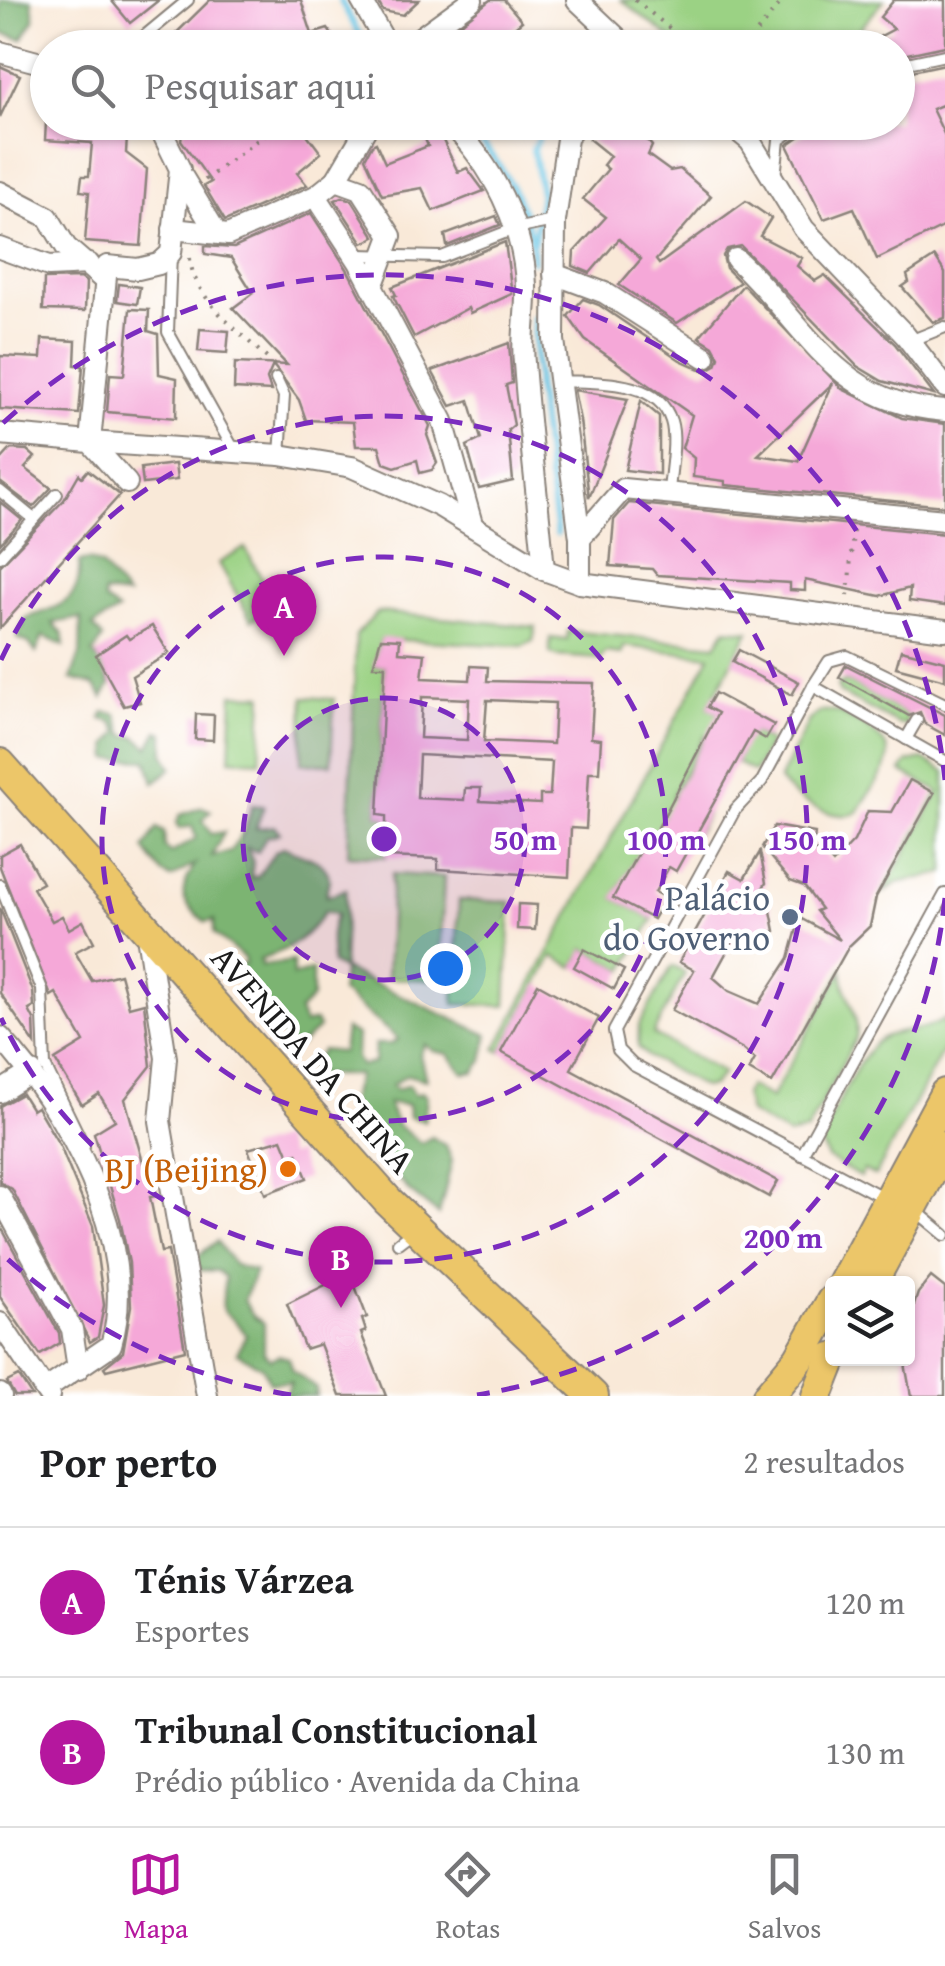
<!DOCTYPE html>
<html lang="pt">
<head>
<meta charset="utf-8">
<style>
	body { margin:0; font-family:"Gentium Book Plus",serif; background:#f2f2f2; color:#202124 }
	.controls { position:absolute; right:30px; bottom:30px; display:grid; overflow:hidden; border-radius:10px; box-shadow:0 2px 8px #0004 }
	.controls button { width:90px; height:90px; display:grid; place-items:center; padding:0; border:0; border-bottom:2px solid #e0e0e0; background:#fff; color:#202124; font:50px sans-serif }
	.you { position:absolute; left:445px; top:968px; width:35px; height:35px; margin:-25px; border:8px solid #fff; border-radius:50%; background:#1a73e8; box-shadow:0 0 0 15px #1a73e833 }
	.badge { display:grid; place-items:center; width:65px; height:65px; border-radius:50%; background:#b5179e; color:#fff; font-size:32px; font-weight:700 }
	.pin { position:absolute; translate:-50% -82px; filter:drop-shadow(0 2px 5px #0008) }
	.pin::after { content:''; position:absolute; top:52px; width:35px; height:30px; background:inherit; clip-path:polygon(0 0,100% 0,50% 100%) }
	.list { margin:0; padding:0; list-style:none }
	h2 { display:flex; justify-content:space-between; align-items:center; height:130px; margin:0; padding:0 40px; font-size:42px }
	h2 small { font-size:32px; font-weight:400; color:#757577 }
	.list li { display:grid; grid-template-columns:65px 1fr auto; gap:30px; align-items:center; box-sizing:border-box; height:150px; padding:0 40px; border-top:2px solid #e0e0e0 }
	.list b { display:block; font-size:38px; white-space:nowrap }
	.list p { margin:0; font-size:32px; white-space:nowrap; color:#757577 }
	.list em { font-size:32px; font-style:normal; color:#757577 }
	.icon { flex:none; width:55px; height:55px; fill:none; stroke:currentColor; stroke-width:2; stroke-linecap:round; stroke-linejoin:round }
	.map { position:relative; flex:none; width:945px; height:1396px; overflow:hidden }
	.search { position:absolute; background:#fff; box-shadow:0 2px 8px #0004; left:30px; right:30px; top:30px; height:110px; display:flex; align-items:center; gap:25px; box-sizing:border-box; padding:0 35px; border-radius:55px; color:#757577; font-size:38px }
	.sheet { height:430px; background:#fff }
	nav { display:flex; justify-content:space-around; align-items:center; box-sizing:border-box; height:140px; border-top:2px solid #e0e0e0; background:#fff; font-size:28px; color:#757577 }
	nav a { display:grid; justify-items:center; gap:5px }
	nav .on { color:#b5179e }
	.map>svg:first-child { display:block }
	.green { fill:#9bd284; stroke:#5c7750; stroke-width:2.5 }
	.forest { fill:#7cb472; stroke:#4c6847; stroke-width:2.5 }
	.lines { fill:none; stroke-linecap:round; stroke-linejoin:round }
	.stream { stroke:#67c6e5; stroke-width:6 }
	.building { fill:#f5a8d8; fill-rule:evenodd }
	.service-casing { stroke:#8a827a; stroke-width:14 }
	.minor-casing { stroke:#8a827a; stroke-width:24 }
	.primary-casing { stroke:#8a827a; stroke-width:34 }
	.path { stroke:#8a827a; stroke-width:4; stroke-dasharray:2.5 8; stroke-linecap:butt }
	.service { stroke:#fff; stroke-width:10 }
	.minor { stroke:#fff; stroke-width:20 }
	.primary { stroke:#ecc669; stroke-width:30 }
	.ring { fill:none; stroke:#7b2cbf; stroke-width:5; stroke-dasharray:18 12 }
	.service-dot { fill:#5c6f8a; stroke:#fff; stroke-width:4 }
	.food-dot { fill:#e8710a; stroke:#fff; stroke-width:4 }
	.labels { text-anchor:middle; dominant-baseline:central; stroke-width:9; stroke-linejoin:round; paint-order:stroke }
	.service-label { font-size:35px; fill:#4e5e75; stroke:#fff; text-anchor:end }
	.street-label { font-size:35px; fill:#1c1c1c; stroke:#fff }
	.food-label { font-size:35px; fill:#c56008; stroke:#fff; text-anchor:end }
	.centre { fill:#7b2cbf; stroke:#fff; stroke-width:5 }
	.ring-label { font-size:30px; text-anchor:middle; font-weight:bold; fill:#7b2cbf; stroke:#fff; stroke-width:9; stroke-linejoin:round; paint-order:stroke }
</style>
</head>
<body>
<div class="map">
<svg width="945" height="1396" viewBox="0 0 945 1396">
	<rect width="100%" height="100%" fill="#fff"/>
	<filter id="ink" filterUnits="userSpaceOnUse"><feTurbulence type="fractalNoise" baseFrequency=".01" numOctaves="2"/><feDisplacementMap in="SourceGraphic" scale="20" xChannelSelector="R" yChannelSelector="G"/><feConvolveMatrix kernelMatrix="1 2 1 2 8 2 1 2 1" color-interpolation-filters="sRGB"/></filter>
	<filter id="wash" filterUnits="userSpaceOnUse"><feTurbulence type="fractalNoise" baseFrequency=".0048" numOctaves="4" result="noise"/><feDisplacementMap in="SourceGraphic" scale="40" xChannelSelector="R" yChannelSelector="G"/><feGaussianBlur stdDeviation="2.25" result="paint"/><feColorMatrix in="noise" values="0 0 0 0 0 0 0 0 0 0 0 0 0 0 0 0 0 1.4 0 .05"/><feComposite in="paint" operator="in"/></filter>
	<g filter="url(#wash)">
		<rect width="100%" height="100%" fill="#f9e9d8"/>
		<g class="green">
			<path d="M621,0H884L845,47H682Z"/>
			<path d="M245,548L277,606L251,620L219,563Z"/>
			<path d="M378,612L536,627L533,641L523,646L381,639L374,666H385L378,815L386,816L387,857L348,855L356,635Z"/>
			<path d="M726,629L749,631L708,707L770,742L754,772L736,762L740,754L705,735L672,796L707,815L697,833L665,816L656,832L647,837L614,898L653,919L624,970L585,949L574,967L553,956L501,1052L496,1049L710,656L624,646L622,654L606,652L600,659L556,656L550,653V638L567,640L568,631L716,645Z"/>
			<path d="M847,681L906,714L907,724L900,725L840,693L837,686Z"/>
			<path d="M233,694L263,695L260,761L230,759Z"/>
			<path d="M304,697L334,699L331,764L301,763Z"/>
			<path d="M821,711C836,709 845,716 858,723C912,752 882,769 858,812C838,824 791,799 779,780L809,720Z"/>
			<path d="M923,759L945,772V873L897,883L883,893L939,792L901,771L908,762Z"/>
			<path d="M392,874L444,877L439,980L387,978Z"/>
			<path d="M459,900L511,902L506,1006L454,1004Z"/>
			<path d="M672,966L685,973L653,1034L723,1073L712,1086L703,1087L647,1056L638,1047L639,1025Z"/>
			<path d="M842,971C843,994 861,1016 856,1038L807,1131L788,1135L749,1113L744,1094L749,1086L771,1098Z"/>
			<path d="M945,1019V1047L875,1176L864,1170L860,1177L828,1158L820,1141C833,1117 861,1045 886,1036C907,1029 925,1032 945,1019Z"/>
		</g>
		<g class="forest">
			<path d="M0,0H32L34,20L22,39L0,33Z"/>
			<path d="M89,560L101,565L127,596L104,593V600L118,611L93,626L103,638L93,654L105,666L110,685L103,698L94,685L71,679L80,654L81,618L53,623L63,634L64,646L43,636L36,653L29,643L17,638L26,618C59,606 82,603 79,562Z"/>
			<path d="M104,712L117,714L124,735L136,737L149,747L158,731L164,733V753L172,768L154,783L147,760L109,759L108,745L119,732L113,722L101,719Z"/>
			<path d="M252,805L264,806L256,828L275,826L280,833L266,837L258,852L247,848L253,862L251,878L258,876L275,852L284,847C297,855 330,859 329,880C328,886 326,891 327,896L346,889L343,969L488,1035L483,1061L474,1072L463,1073L448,1054L433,1051L425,1044L420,1055L426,1080L407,1075L392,1085L396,1090L408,1085L415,1095L422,1092L427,1097L424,1121L409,1117L408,1105L388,1103L397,1125L421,1143L432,1137L446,1146L452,1161L439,1215L410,1192L350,1124L351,1097L358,1075H319L309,1068L322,1050L342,1052L345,1029L357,1035L356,1058L361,1066L374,1063L375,1044H391L398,1039L341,992L343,970L332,964C331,945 328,930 337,915L325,911C308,937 290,949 260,960L261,966L293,961V976L312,970V998L299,1011L304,1024L315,1021L319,1028L298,1047L270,1027L255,989L232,971L233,965L245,964L244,958L214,934V920L206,922C177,899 179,893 195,864L171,878L162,873L144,849L157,828L164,832L165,847L171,853L196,838L192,826L179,829L176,824L180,815L202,807L211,811L203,820L211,834L224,832L212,856L230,852L245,829Z"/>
			<path d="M217,1241L234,1265L255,1271L244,1300L254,1317L264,1323V1353L270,1359L279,1355L289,1358L293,1371L316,1388V1396H285L291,1382L270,1383L262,1367L237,1353L246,1335C224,1302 219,1327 225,1277L218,1271L200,1270L193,1260Z"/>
		</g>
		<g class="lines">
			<g class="stream">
				<path d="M340,0L367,48"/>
				<path d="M464,122C500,161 531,206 533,261"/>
				<path d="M534,242L541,193L533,149L547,122"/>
				<path d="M534,318L537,392L557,534"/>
			</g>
		</g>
		<g id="blocks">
			<g class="building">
				<path d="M111,0H159L130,23Z"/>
				<path d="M210,0H301L312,34L328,29L341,48H161Z"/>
				<path d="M377,0H419L403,15L383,11Z"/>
				<path d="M490,0H504L522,21L501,38L507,48H430Z"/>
				<path d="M894,0H945V46L898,56V48H858L894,29L880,17Z"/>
				<path d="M945,64V104L932,109L945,136V226L877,259L854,208L824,219L787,145L821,122H898V74Z"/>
				<path d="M0,66L20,75L0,117Z"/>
				<path d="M46,122H128L126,153L147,169L141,246L85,242L89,192L80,191L82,176H89L92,143L45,140Z"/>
				<path d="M192,122H291L300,125L321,153L297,173L307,185L225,221L204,186L211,182L181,140L183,129Z"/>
				<path d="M601,122L637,128L652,146L648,155L670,171L680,169L711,196L656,260L659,264L746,201L771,218L760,236L802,258L797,266L815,281L825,275L895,344L934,395L882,381L857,366L741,246L727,249L723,256L726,268L740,282L677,323L619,285L641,259L619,239L590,273L573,266L574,252L606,217L583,199L608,169L603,165L610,156L589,139Z"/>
				<path d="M438,130L458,172L467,168L484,191L433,211L422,188L382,195L365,158L372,145L376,143L385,163L428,146L423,134Z"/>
				<path d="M342,197L352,200L375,237L363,243L335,200Z"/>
				<path d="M311,213L347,269L430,426L427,435L437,463L432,470L420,473L417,460L395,467L384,463L379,446H356L353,422L306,420L299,400L273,365L267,379L271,391L234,389L235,363L287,365L233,308L253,293L231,258L205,254V246L234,248Z"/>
				<path d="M496,216L500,225L447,246L445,235Z"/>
				<path d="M505,242L512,294L470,313L468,308L414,337L393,296L396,295L392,287Z"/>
				<path d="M935,257L945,273V318L933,322L902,287L909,282L907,275Z"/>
				<path d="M81,278L86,282L85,311L43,310L44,279Z"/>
				<path d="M119,284L140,287L137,304L117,301Z"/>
				<path d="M743,285L842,389L902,418L945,424V506L725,485V481L693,477L694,458L682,448L692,415L585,340L568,316L583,299L599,305L680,360L705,371L716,365L719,357L713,346L699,337ZM833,383L798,461L758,455Z"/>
				<path d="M130,309L149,310L148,331L158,334L159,374L177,378L176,418L107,412L110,374L124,375Z"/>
				<path d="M200,329L229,331L227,353L198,351Z"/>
				<path d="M42,339L76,341L75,365L83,366L79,414L0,409V356L41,358Z"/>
				<path d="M509,343L512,383L506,385L514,425L508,430L513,481L479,489L467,446L481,439L469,400L451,406L432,371Z"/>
				<path d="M574,390L628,399L589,498L580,420Z"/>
				<path d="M641,401L659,416V474L625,470Z"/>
				<path d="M11,449L27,450L35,457L25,468L51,488L33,507L0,482V461Z"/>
				<path d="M175,464L177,480L143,484L141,468Z"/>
				<path d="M88,470L120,495L0,628V566L64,500L79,474L82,477Z"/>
				<path d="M0,502L22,520L0,544Z"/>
				<path d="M629,503L945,534V606L909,601L910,588L880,596L805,580V591L790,590V583L657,575L652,569L610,566L614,520Z"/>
				<path d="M152,626L169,653L132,676L140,702L124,706L96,655L126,635L129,639Z"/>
				<path d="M381,638L400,639L399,652L425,654L422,678L470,680L471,666L488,667L487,681L594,683L591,738L601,739L599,772H589L586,829L571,828L569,877L438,869V859L386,857V816L378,815L385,666H373ZM422,697L469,699L467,740L420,738ZM487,700L555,703L553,744L484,741ZM419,755L552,762L550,795H540V804L480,801L481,788H465L464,800L417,798Z"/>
				<path d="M739,650L799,682L792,695L732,662Z"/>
				<path d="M901,650L945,661V680L896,667Z"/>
				<path d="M846,665L945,715V735L925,724L920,712L909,716L839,677Z"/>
				<path d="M715,693L774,725L766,739L753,732L676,871L669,867L655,892L665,898L653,919L613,898L647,837L652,839L718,713L707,707Z"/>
				<path d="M196,714L214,715L213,740L195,739Z"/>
				<path d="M910,780L934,793L876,897L870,926L849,946L772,1083L749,1070L755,1059L743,1049L672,1010L694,970L679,962L729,871L744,879L760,852L766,883L758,895L769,901L775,931L746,943L735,937L713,977L729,991L759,1004L789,958L800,918L840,940L816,911L821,909L804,886L790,881L762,847L774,826L815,833L813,851L824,853L833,863L854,841L868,811L892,812Z"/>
				<path d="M20,844L42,883L33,888L52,921L62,916L69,929L83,921L94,942L75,952L92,981L120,974L129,1007L144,1003L151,1066L125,1099L147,1176L153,1175L157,1196L150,1197L161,1252L168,1251L185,1350L106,1370L104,1367L123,1352L131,1306L129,1263L120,1219L94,1133L115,1120L99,1094L82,1105L55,1060L84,1042L56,993L51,996L0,867V855Z"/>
				<path d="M518,904L537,905L535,930L517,929Z"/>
				<path d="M0,908L33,991L34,1007L29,1010L34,1020L35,1044L0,993Z"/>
				<path d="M584,949L624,970L614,989L574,967Z"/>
				<path d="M538,984L599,1018L571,1069L778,1181L769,1197L501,1052Z"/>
				<path d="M22,1094L32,1110L37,1107L60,1146L93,1226L104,1305L98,1337L90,1342L12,1189L0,1182V1106Z"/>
				<path d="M282,1139L289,1156L297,1153L307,1178L265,1194L248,1149Z"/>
				<path d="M0,1225L59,1333L60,1343L40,1355L0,1297Z"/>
				<path d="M350,1273L367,1317L362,1319L366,1331L361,1333L386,1396H340L320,1344L305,1349L287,1304Z"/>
				<path d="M931,1277L945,1288V1396H911L904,1358L908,1323L918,1293Z"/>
				<path d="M19,1376L32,1396H15L7,1382Z"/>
			</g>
		</g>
	</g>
	<g filter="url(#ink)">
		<use href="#blocks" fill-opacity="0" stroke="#8a827a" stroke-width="2.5"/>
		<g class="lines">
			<defs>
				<g id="service">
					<path d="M130,48L188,0"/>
					<path d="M898,65L945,55"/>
					<path d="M775,177L779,140L805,122"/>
					<path d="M171,254L168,332L234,450"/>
					<path d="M357,255L442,257L514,229L554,221"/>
					<path d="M910,341L945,327"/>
					<path d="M276,379L284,396L280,455"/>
					<path d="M560,381C596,383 658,378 671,421C677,440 670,472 669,492"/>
					<path d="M0,491L34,519"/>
					<path d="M0,557L57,494"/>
					<path d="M813,686L829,661L847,656L945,704"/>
					<path d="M906,739L917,720"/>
					<path d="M0,885L42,989L45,1066L84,1146"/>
					<path d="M802,1155L945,894"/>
					<path d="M886,1199L633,1065L618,1050L614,1031L735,810L762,781L813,686L945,761"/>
					<path d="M915,1210L945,1235"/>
					<path d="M398,1243L415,1230"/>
				</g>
				<g id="minor">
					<path d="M361,0L384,40L402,48"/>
					<path d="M577,0L628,48"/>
					<path d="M406,48L472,0"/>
					<path d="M0,52L48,65"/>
					<path d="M157,122L180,169L171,253L159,264L138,269L107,266L90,442L280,455L352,467L439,506L544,570L580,583"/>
					<path d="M449,122C491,163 524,226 526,286C527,312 521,337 524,363C529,432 538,501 544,570"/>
					<path d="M575,122L567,139L555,221L554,340L580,538V583L945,630"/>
					<path d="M727,122L750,141L804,229L905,335L945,387"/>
					<path d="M182,176L216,232"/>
					<path d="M336,180L370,122"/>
					<path d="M0,192L48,217L66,247L104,280"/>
					<path d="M173,229L228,235L316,196"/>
					<path d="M0,248L49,266L89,264"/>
					<path d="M736,259C809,327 834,403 945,411"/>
					<path d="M554,274L605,293L705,357"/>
					<path d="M372,287L391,236L361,189L336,180L316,196L359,262L443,421L472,524"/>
					<path d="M0,434L90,442L127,483"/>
					<path d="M580,538L623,489L945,520"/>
					<path d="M146,929L166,1058L160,1121L207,1396"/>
					<path d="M0,1037C67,1109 141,1244 111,1345L45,1390"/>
					<path d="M0,1092L32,1072"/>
					<path d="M0,1196L72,1329L78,1369"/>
					<path d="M0,1323L49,1396"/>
					<path d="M0,1394L1,1396"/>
				</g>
				<g id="primary">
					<path d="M0,764L388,1201L593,1396"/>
					<path d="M843,1284L945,1094"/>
					<path d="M871,1284L945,1146"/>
					<path d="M768,1396L799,1359L832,1301"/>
					<path d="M817,1396L832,1358"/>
				</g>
			</defs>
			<use href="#service" class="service-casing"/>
			<use href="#minor" class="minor-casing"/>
			<use href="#primary" class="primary-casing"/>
			<g class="path">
				<path d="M635,0L694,48"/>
				<path d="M744,48L783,0"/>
				<path d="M205,180L281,122"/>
				<path d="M190,258C193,301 247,337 275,366"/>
				<path d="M848,596L853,531"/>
			</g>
			<use href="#service" class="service"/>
			<use href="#minor" class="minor"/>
			<use href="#primary" class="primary"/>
		</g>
	</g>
	<circle cx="384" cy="839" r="141" fill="#7b2cbf" fill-opacity=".12"/>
	<g class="ring">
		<circle cx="384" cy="839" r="141"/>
		<circle cx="384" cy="839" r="282"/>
		<path d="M1 660A423 423 0 1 1 1 1018"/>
		<path d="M945 898A564 564 0 0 1 477 1395M291 1395A564 564 0 0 1 3 1255M3 423A564 564 0 0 1 945 780"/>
	</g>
	<circle class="service-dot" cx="790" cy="917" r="10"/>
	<circle class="food-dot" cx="288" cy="1169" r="10"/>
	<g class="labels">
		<g class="service-label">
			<text x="770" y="897">Palácio<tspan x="770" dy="40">do Governo</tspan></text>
		</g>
		<g class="street-label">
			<text transform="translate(313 1059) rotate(49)">AVENIDA DA CHINA</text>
		</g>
		<g class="food-label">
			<text x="268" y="1169">BJ (Beijing)</text>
		</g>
	</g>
	<circle cx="384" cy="839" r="15" class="centre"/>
	<g class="ring-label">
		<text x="525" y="850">50 m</text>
		<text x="666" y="850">100 m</text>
		<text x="807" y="850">150 m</text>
		<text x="783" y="1248">200 m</text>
	</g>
</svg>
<div class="controls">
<button><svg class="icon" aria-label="layers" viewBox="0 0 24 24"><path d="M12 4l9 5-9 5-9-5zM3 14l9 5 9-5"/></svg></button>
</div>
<div class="you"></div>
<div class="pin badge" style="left:284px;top:656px">A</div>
<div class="pin badge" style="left:341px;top:1308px">B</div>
<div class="search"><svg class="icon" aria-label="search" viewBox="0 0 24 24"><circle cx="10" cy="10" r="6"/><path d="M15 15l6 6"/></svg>Pesquisar aqui</div>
</div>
<section class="sheet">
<h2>Por perto<small>2 resultados</small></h2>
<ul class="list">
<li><span class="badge">A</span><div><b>Ténis Várzea</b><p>Esportes</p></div><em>120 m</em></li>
<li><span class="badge">B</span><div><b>Tribunal Constitucional</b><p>Prédio público · Avenida da China</p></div><em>130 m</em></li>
</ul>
</section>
<nav>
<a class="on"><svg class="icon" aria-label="map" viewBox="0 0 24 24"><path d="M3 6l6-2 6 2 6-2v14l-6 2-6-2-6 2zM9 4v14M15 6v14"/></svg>Mapa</a>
<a><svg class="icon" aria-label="directions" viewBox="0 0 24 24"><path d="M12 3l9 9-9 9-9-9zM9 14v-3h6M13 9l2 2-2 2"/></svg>Rotas</a>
<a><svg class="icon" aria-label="saved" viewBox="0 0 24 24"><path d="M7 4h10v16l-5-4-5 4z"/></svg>Salvos</a>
</nav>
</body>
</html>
